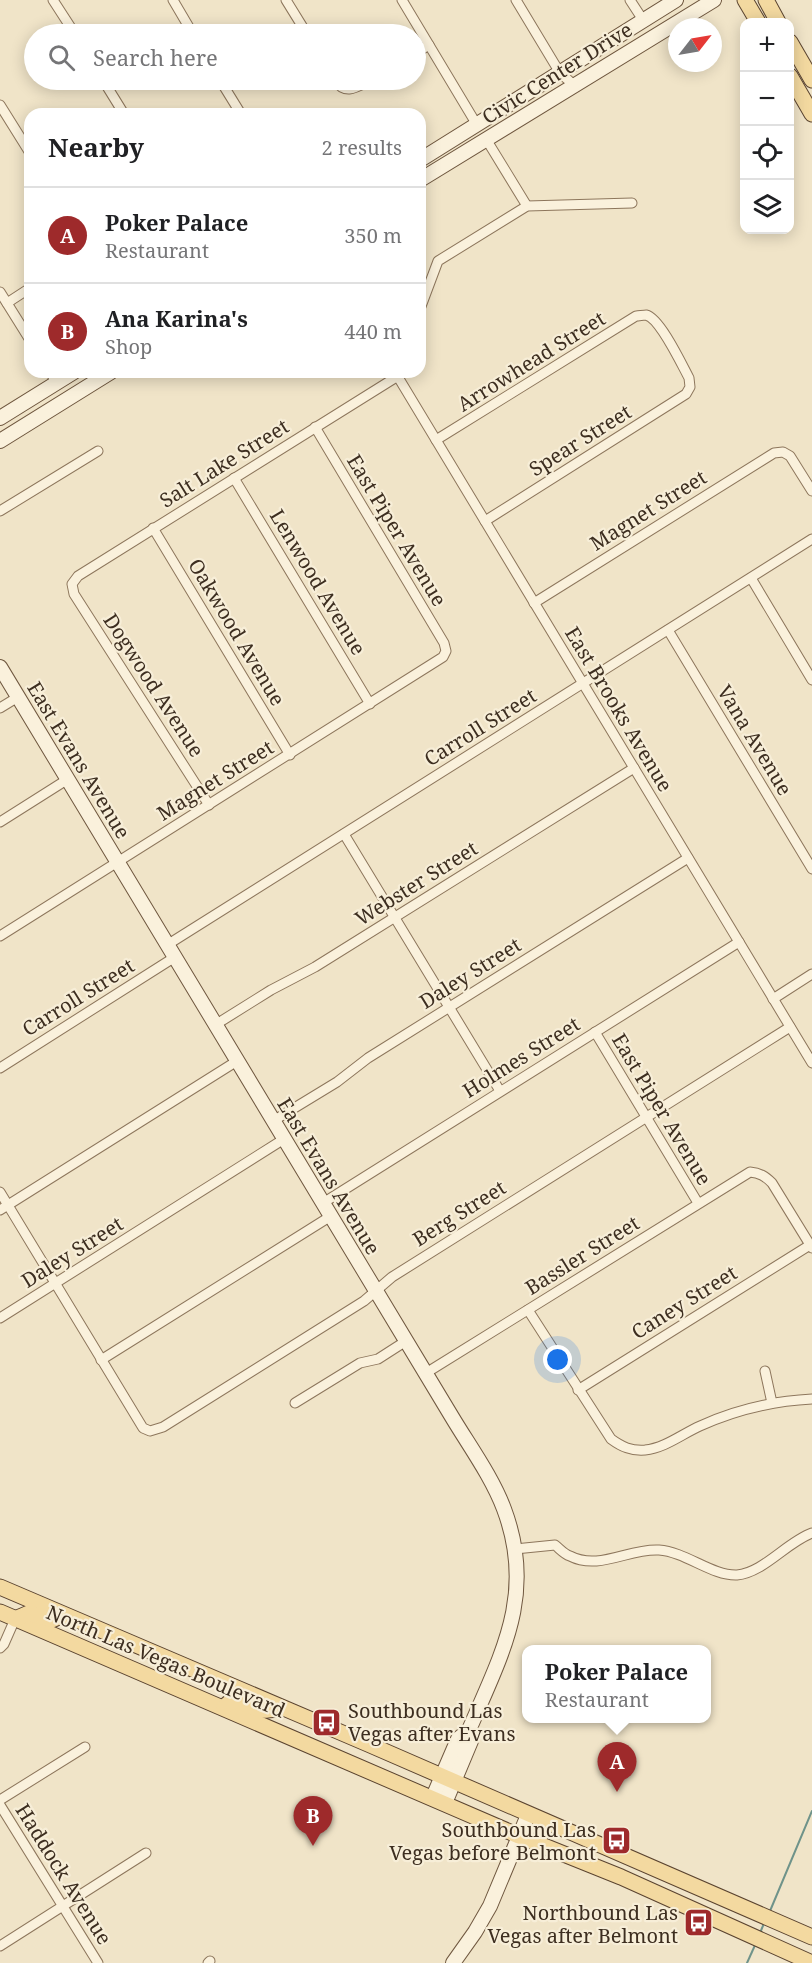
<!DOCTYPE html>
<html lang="en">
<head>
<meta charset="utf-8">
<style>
	body { margin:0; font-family:"Noto Serif",serif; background:#f6f6f6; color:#202124 }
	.controls { position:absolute; right:18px; top:18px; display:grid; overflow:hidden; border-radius:12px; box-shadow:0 3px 15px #0003 }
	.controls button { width:54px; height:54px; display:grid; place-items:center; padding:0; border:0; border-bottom:2px solid #e0e0e0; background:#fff; color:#202124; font:30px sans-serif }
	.compass { position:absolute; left:668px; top:18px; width:54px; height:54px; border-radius:50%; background:#fff; box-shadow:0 3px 15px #0003; rotate:59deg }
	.you { position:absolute; left:558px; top:1360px; width:21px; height:21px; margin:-15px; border:4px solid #fff; border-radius:50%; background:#1a73e8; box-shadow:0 0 0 9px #1a73e833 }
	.badge { display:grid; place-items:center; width:39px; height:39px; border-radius:50%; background:#9e2a2b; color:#fff; font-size:20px; font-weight:700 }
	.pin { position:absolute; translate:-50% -50px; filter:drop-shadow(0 2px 3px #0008) }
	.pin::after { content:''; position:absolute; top:32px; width:21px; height:18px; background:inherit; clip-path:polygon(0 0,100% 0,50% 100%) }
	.popup { position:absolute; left:522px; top:1645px; width:189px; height:78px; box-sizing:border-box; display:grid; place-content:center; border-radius:12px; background:#fff; filter:drop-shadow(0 2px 4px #0005); font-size:20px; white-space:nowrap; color:#757577 }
	.popup b { font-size:22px; color:#202124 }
	.popup::after { content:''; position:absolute; left:50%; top:100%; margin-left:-12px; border:12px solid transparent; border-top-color:#fff }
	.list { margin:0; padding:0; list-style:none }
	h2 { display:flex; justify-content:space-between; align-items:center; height:78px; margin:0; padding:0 24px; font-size:26px }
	h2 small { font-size:20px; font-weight:400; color:#757577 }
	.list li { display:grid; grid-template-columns:39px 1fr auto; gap:18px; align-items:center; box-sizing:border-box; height:96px; padding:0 24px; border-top:2px solid #e0e0e0 }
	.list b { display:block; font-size:22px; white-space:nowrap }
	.list p { margin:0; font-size:20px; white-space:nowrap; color:#757577 }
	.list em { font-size:20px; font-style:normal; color:#757577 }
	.icon { flex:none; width:33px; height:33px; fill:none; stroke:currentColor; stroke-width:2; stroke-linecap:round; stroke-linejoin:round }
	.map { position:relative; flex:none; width:812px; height:1963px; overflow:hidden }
	.search { position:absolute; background:#fff; box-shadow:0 3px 15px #0003; left:24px; top:24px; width:402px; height:66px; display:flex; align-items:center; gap:15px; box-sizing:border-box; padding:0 21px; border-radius:33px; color:#757577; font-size:22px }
	.panel { position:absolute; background:#fff; box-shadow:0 3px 15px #0003; left:24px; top:108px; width:402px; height:270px; border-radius:18px }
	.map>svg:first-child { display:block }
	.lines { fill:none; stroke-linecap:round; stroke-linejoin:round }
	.stream { stroke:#6f938a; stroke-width:2 }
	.street-casing { stroke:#8d765c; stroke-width:11 }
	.secondary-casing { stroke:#6f573f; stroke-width:16 }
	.primary-casing { stroke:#5b4430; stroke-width:17 }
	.street { stroke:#faf1dc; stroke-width:9 }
	.secondary { stroke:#faf1dc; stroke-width:14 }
	.primary { stroke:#f3d9a0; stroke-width:15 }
	.labels { text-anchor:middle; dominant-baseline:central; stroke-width:4.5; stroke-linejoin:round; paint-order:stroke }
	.street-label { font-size:20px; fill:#3d2e20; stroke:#f7eed8 }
	.poi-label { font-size:20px; fill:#3d2e20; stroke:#f7eed8; text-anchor:end }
</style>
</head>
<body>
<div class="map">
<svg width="812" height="1963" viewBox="0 0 812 1963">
	<rect width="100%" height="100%" fill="#f0e4c8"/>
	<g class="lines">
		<g class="stream">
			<path d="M770,1911L812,1811"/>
			<path d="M760,1933L765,1921"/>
			<path d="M747,1963L756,1943"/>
		</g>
		<defs>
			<g id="street">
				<path d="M53,0L75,34"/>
				<path d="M173,0L193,34"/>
				<path d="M286,0L307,34"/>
				<path d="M402,0L477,125"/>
				<path d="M516,0L560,73L574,85"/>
				<path d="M630,0L643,20"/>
				<path d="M416,53L429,45"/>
				<path d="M103,80L124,114"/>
				<path d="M220,80L241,114"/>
				<path d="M335,80C345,96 357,87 371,80"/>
				<path d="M0,105L30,153"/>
				<path d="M486,139L527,206"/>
				<path d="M0,292L30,340"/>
				<path d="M7,303L30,288"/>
				<path d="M420,309L438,261L527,206L632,203"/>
				<path d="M50,372L57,383"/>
				<path d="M395,372L812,1063"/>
				<path d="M436,440L636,316C638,316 644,315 646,315C660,318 682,365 689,378L690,387L686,394L485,521"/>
				<path d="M234,478L370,704"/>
				<path d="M0,511L98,451"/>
				<path d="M153,528L290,755"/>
				<path d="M751,578L812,680"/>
				<path d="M534,603L774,453L783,452L790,456L812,491"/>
				<path d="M668,630L812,869"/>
				<path d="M0,708L18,697"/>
				<path d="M209,805L74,594L72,584L78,576L398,376"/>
				<path d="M0,822L68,779"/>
				<path d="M344,834L500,1091"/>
				<path d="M0,936L443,657L446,651L444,643L315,427"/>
				<path d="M167,945L812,539"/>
				<path d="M773,999L812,974"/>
				<path d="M215,1025L271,990L315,967L634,768"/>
				<path d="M595,1032L698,1203"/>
				<path d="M0,1068L175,957"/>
				<path d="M273,1121L337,1082L368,1058L688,858"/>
				<path d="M0,1192L143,1428L150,1431L163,1427L364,1301L392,1277L790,1027"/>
				<path d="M323,1203L739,942"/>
				<path d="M0,1210L237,1061"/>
				<path d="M528,1310L611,1439C622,1447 631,1451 645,1450C665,1448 682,1434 700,1426C735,1410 774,1401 812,1399"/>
				<path d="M0,1318L284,1139"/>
				<path d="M101,1360L331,1216"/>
				<path d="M765,1371L772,1403"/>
				<path d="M426,1373L750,1172C760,1173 765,1176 772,1183L812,1248"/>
				<path d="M578,1390L810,1245"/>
				<path d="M295,1403L360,1363L378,1359L406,1341"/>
				<path d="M515,1549L555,1545C560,1549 564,1554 570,1556C599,1571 629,1548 659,1550C686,1552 712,1576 737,1575C763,1573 787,1542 812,1533"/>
				<path d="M0,1648L4,1644L15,1619"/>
				<path d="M0,1800L85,1747"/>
				<path d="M0,1805L98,1963"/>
				<path d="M0,1946L146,1853"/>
				<path d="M208,1963L210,1961"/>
			</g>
			<g id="secondary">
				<path d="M420,160L676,0"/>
				<path d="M420,180L714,0"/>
				<path d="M0,418L74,372"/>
				<path d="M0,441L111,372"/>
				<path d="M0,667L452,1417C470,1447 492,1477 504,1509C536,1594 502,1653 469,1730L458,1739L433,1797"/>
				<path d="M445,1803L471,1741L469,1730"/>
				<path d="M453,1963L475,1932L490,1906L528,1815"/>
			</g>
			<g id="primary">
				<path d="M745,0L758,22"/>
				<path d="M766,0L778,22"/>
				<path d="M790,42L812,80"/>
				<path d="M790,76L812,114"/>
				<path d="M0,1587L368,1744L812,1937"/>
				<path d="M0,1612L519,1836L621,1877L812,1963"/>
				<path d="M15,1619L29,1613L52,1620L63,1615"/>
				<path d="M224,1708C233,1693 249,1708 261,1710C267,1711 275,1709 282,1708"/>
			</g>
		</defs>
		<use href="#street" class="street-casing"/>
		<use href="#secondary" class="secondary-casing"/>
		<use href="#primary" class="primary-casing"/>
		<use href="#street" class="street"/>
		<use href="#secondary" class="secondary"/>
		<use href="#primary" class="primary"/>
	</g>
	<defs>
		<symbol id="bus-square" viewBox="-11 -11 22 22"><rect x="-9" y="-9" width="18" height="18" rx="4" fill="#9e2a2b" stroke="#f7eed8"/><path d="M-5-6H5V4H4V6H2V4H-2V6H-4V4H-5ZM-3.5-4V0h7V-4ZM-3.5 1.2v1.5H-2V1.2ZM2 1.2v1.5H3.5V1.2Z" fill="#fff"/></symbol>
	</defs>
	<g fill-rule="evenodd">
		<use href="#bus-square" x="310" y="1706" width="33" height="33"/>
		<use href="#bus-square" x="600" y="1824" width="33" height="33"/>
		<use href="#bus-square" x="682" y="1906" width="33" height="33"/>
	</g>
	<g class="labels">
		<g class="street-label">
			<text transform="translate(557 73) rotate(-32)">Civic Center Drive</text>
			<text transform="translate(531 361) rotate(-32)">Arrowhead Street</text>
			<text transform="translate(580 440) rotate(-32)">Spear Street</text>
			<text transform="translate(224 463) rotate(-32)">Salt Lake Street</text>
			<text transform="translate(648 510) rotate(-32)">Magnet Street</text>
			<text transform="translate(397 530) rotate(59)">East Piper Avenue</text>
			<text transform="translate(318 582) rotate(59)">Lenwood Avenue</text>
			<text transform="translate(237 632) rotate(59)">Oakwood Avenue</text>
			<text transform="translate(154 685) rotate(57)">Dogwood Avenue</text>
			<text transform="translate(619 709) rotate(59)">East Brooks Avenue</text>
			<text transform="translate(480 727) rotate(-32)">Carroll Street</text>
			<text transform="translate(755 740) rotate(59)">Vana Avenue</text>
			<text transform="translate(79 760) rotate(59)">East Evans Avenue</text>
			<text transform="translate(215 780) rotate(-32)">Magnet Street</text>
			<text transform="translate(416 883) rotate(-32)">Webster Street</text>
			<text transform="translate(470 973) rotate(-32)">Daley Street</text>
			<text transform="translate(78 997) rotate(-32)">Carroll Street</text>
			<text transform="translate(521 1057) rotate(-32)">Holmes Street</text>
			<text transform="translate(662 1109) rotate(59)">East Piper Avenue</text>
			<text transform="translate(329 1176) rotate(59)">East Evans Avenue</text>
			<text transform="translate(459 1213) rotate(-32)">Berg Street</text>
			<text transform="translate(72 1252) rotate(-32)">Daley Street</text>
			<text transform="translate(582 1255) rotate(-32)">Bassler Street</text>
			<text transform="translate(684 1302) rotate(-32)">Caney Street</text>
			<text transform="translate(166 1661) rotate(23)">North Las Vegas Boulevard</text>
			<text transform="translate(64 1874) rotate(58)">Haddock Avenue</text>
		</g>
		<g class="poi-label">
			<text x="348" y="1710" text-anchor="start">Southbound Las<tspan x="348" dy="23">Vegas after Evans</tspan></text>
			<text x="596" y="1829">Southbound Las<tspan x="596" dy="23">Vegas before Belmont</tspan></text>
			<text x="678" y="1912">Northbound Las<tspan x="678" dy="23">Vegas after Belmont</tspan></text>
		</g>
	</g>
</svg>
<div class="controls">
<button>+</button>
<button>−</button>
<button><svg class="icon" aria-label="locate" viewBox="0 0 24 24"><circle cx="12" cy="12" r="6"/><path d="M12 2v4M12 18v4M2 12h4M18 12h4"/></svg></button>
<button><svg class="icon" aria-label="layers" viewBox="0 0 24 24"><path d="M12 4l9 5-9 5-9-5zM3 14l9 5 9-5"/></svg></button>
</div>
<svg class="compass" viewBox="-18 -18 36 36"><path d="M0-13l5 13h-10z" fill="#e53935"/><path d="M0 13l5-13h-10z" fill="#757577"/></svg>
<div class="you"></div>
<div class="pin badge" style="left:617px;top:1792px">A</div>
<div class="popup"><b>Poker Palace</b>Restaurant</div>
<div class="pin badge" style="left:313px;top:1846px">B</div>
<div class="search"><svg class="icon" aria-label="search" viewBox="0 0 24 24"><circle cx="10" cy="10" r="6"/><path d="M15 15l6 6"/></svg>Search here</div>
<section class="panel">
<h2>Nearby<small>2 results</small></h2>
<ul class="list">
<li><span class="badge">A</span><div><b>Poker Palace</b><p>Restaurant</p></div><em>350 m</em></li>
<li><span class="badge">B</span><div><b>Ana Karina's</b><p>Shop</p></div><em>440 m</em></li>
</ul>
</section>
</div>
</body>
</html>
